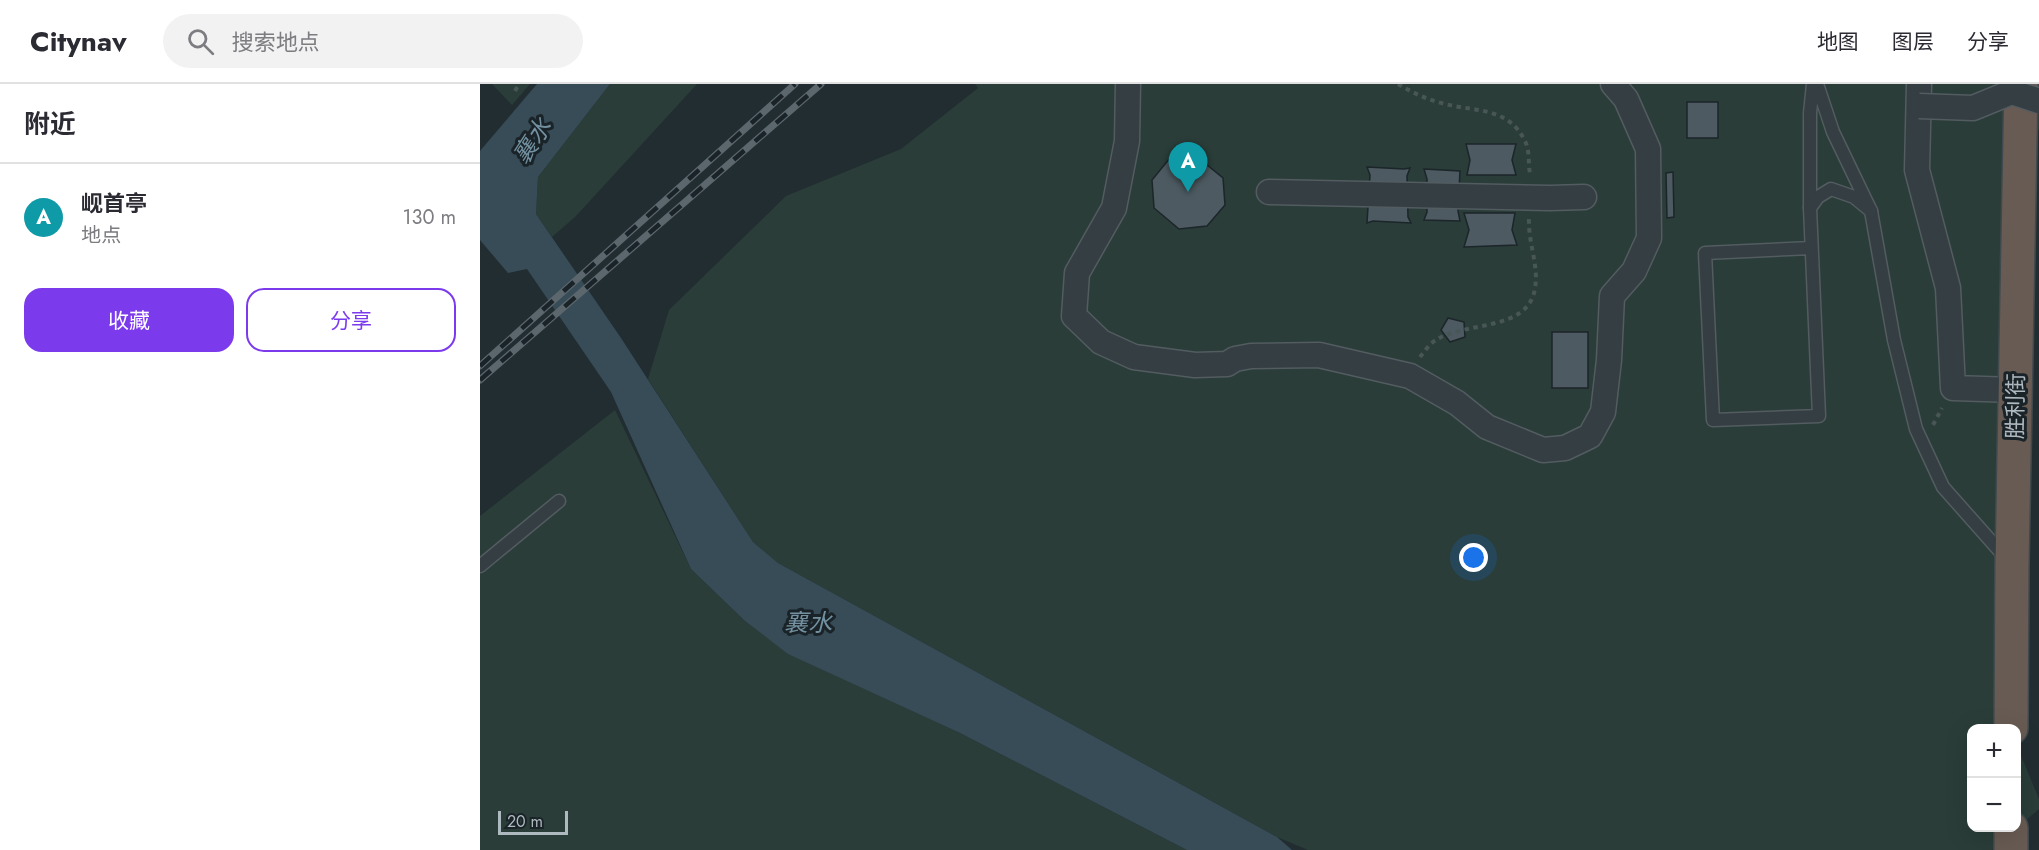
<!DOCTYPE html>
<html lang="zh">
<head>
<meta charset="utf-8">
<style>
	body { margin:0; font-family:Jost,"Noto Sans SC",sans-serif; background:#f2f2f3; color:#2b2b33 }
	.controls { position:absolute; right:18px; bottom:18px; display:grid; overflow:hidden; border-radius:12px; box-shadow:0 6px 24px #0002 }
	.controls button { width:54px; height:54px; display:grid; place-items:center; padding:0; border:0; border-bottom:2px solid #e1e1e2; background:#fff; color:#2b2b33; font:30px sans-serif }
	.scale { position:absolute; left:18px; bottom:15px; width:70px; box-sizing:border-box; padding-left:6px; border:3px solid #afb9c0; border-top:0; font-size:16px; line-height:21px; white-space:nowrap; color:#afb9c0; -webkit-text-stroke:4px #1a2328; paint-order:stroke }
	.you { position:absolute; left:994px; top:474px; width:21px; height:21px; margin:-15px; border:4px solid #fff; border-radius:50%; background:#1a73e8; box-shadow:0 0 0 9px #1a73e833 }
	.badge { display:grid; place-items:center; width:39px; height:39px; border-radius:50%; background:#7c3aed; color:#fff; font-size:20px; font-weight:700 }
	.pin { position:absolute; translate:-50% -50px; filter:drop-shadow(0 2px 3px #0008) }
	.pin::after { content:''; position:absolute; top:32px; width:21px; height:18px; background:inherit; clip-path:polygon(0 0,100% 0,50% 100%) }
	.list { margin:0; padding:0; list-style:none }
	h2 { display:flex; justify-content:space-between; align-items:center; height:78px; margin:0; padding:0 24px; font-size:26px }
	h2 small { font-size:20px; font-weight:400; color:#7c7c81 }
	.list li { display:grid; grid-template-columns:39px 1fr auto; gap:18px; align-items:center; box-sizing:border-box; height:108px; padding:0 24px; border-top:2px solid #e1e1e2 }
	.list b { display:block; font-size:22px; white-space:nowrap }
	.list p { margin:0; font-size:20px; white-space:nowrap; color:#7c7c81 }
	.list em { font-size:20px; font-style:normal; color:#7c7c81 }
	.actions { display:flex; gap:12px; padding:18px 24px }
	.actions a { flex:1; padding:14px 0; border:2px solid #7c3aed; border-radius:18px; text-align:center; font-size:21px; color:#7c3aed }
	.actions .main { background:#7c3aed; color:#fff }
	.icon { flex:none; width:33px; height:33px; fill:none; stroke:currentColor; stroke-width:2; stroke-linecap:round; stroke-linejoin:round }
	.map { position:relative; flex:none; width:1559px; height:766px; overflow:hidden }
	header { display:flex; align-items:center; gap:36px; box-sizing:border-box; height:84px; padding:0 30px; background:#fff; border-bottom:2px solid #e1e1e2 }
	header strong { font-size:28px }
	nav { display:flex; gap:33px; margin-inline-start:auto; font-size:21px }
	.search { width:420px; height:54px; background:#f2f2f3; display:flex; align-items:center; gap:15px; box-sizing:border-box; padding:0 21px; border-radius:33px; color:#7c7c81; font-size:22px }
	main { display:flex }
	aside { flex:1; background:#fff }
	.map>svg:first-child { display:block }
	.green { fill:#2a3d38 }
	.water { fill:#374c57 }
	.building { fill:#4d5a61; stroke:#1c252a; stroke-width:1.5 }
	.lines { fill:none; stroke-linecap:round; stroke-linejoin:round }
	.lane-casing { stroke:#525c61; stroke-width:15 }
	.street-casing { stroke:#525c61; stroke-width:27 }
	.highway-casing { stroke:#3f494e; stroke-width:36 }
	.path { stroke:#485756; stroke-width:4; stroke-dasharray:4.5 4.5; stroke-linecap:butt }
	.lane { stroke:#353e43; stroke-width:12 }
	.street { stroke:#353e43; stroke-width:24 }
	.highway { stroke:#685b53; stroke-width:33 }
	.rail-casing { stroke:#5b666d; stroke-width:7 }
	.rail { stroke:#1a2328; stroke-width:4.5; stroke-dasharray:14; stroke-linecap:butt }
	.street-bridge-casing { stroke:#525c61; stroke-width:27; stroke-linecap:butt }
	.street-bridge { stroke:#353e43; stroke-width:24 }
	.labels { text-anchor:middle; dominant-baseline:central; stroke-width:6; stroke-linejoin:round; paint-order:stroke }
	.street-label { font-size:22px; fill:#afb9c0; stroke:#1a2328 }
	.water-label { font-size:24px; font-style:italic; fill:#7391a0; stroke:#1a2328 }
</style>
</head>
<body>
<header>
<strong>Citynav</strong>
<div class="search"><svg class="icon" aria-label="search" viewBox="0 0 24 24"><circle cx="10" cy="10" r="6"/><path d="M15 15l6 6"/></svg>搜索地点</div>
<nav><a>地图</a><a>图层</a><a>分享</a></nav>
</header>
<main>
<aside>
<h2>附近<small></small></h2>
<ul class="list">
<li><span class="badge" style="background:#0f9aa8">A</span><div><b>岘首亭</b><p>地点</p></div><em>130 m</em></li>
</ul>
<div class="actions"><a class="main">收藏</a><a>分享</a></div>
</aside>
<div class="map">
<svg width="1559" height="766" viewBox="0 0 1559 766">
	<rect width="100%" height="100%" fill="#222d32"/>
	<g class="green">
		<path d="M12,0H50L32,21Z"/>
		<path d="M130,0H217L96,132L72,153L56,130L58,93Z"/>
		<path d="M495,0H1559V46L1540,45L1531,644H1492V744H1536L1537,662L1559,715V725L1512,766H828L797,753L298,479L273,458L168,295L189,226L306,112L421,65L498,4Z"/>
		<path d="M135,326L211,485L265,537L309,570L480,649L707,766H0V432Z"/>
	</g>
	<path class="water" d="M57,0H130L58,93L56,130L141,254L273,458L298,479L797,753L812,766H707L480,649L308,570L265,537L211,485L131,308L47,185L28,189L0,156V67Z"/>
	<g class="building">
		<rect x="1207" y="18" width="31" height="36"/>
		<path d="M986,60H1036L1032,76L1036,91H987L990,76Z"/>
		<path d="M716,72L743,94L745,121L727,142L699,145L674,124L672,96L690,74Z"/>
		<path d="M887,83L924,85L930,84L927,92L928,133L931,139L893,137L887,139L890,91Z"/>
		<path d="M944,85L980,87L978,127L980,137L944,136L947,128V95Z"/>
		<path d="M1193,88L1194,133L1187,134L1186,89Z"/>
		<path d="M984,129H1035L1032,146L1037,161L984,163L989,146Z"/>
		<path d="M968,234L984,238L985,253L970,258L961,246Z"/>
		<rect x="1072" y="248" width="36" height="56"/>
	</g>
	<g class="lines">
		<defs>
			<g id="lane">
				<path d="M1337,0L1353,48L1391,127L1414,256L1436,345L1463,403L1525,473"/>
				<path d="M1330,124V29L1333,0"/>
				<path d="M1331,164L1225,169L1233,336L1339,332L1330,124L1338,113L1351,105L1374,113L1391,127"/>
				<path d="M0,482L79,417"/>
			</g>
			<g id="street">
				<path d="M648,0L647,57L634,124L597,189L594,232L621,258L654,273L715,281L747,280L755,275L771,272L839,271L930,292L977,319L1007,343L1063,366L1085,364L1110,352L1123,328L1129,276L1132,212L1154,187L1169,154L1168,65L1146,15L1133,0"/>
				<path d="M1439,0L1437,86L1468,204L1473,304L1535,306"/>
				<path d="M789,108L1070,114L1104,113"/>
			</g>
			<g id="highway">
				<path d="M1531,644L1532,480L1541,0"/>
				<path d="M1531,766V744"/>
			</g>
		</defs>
		<use href="#lane" class="lane-casing"/>
		<use href="#street" class="street-casing"/>
		<use href="#highway" class="highway-casing"/>
		<g class="path">
			<path d="M918,0C933,9 948,16 965,20C997,28 1028,23 1045,57C1050,67 1048,79 1050,90"/>
			<path d="M35,7L39,0"/>
			<path d="M940,273C945,267 950,259 956,256C985,237 1049,248 1055,204C1059,181 1048,159 1049,135"/>
			<path d="M1453,341L1462,324"/>
		</g>
		<use href="#lane" class="lane"/>
		<use href="#street" class="street"/>
		<use href="#highway" class="highway"/>
		<defs>
			<g id="rail">
				<path d="M0,282L315,0"/>
				<path d="M0,296L341,0"/>
			</g>
		</defs>
		<use href="#rail" class="rail-casing"/>
		<use href="#rail" class="rail"/>
		<defs>
			<path id="street-bridge" d="M1439,22L1493,24L1532,8L1559,17"/>
		</defs>
		<use href="#street-bridge" class="street-bridge-casing"/>
		<use href="#street-bridge" class="street-bridge"/>
	</g>
	<g class="labels">
		<g class="street-label">
			<text transform="translate(1535 322) rotate(-89)">胜利街</text>
		</g>
		<g class="water-label">
			<text transform="translate(52 57) rotate(-57)">襄水</text>
			<text x="328" y="538">襄水</text>
		</g>
	</g>
</svg>
<div class="controls">
<button>+</button>
<button>−</button>
</div>
<div class="scale">20 m</div>
<div class="you"></div>
<div class="pin badge" style="left:708px;top:108px;background:#0f9aa8">A</div>
</div>
</main>
</body>
</html>
